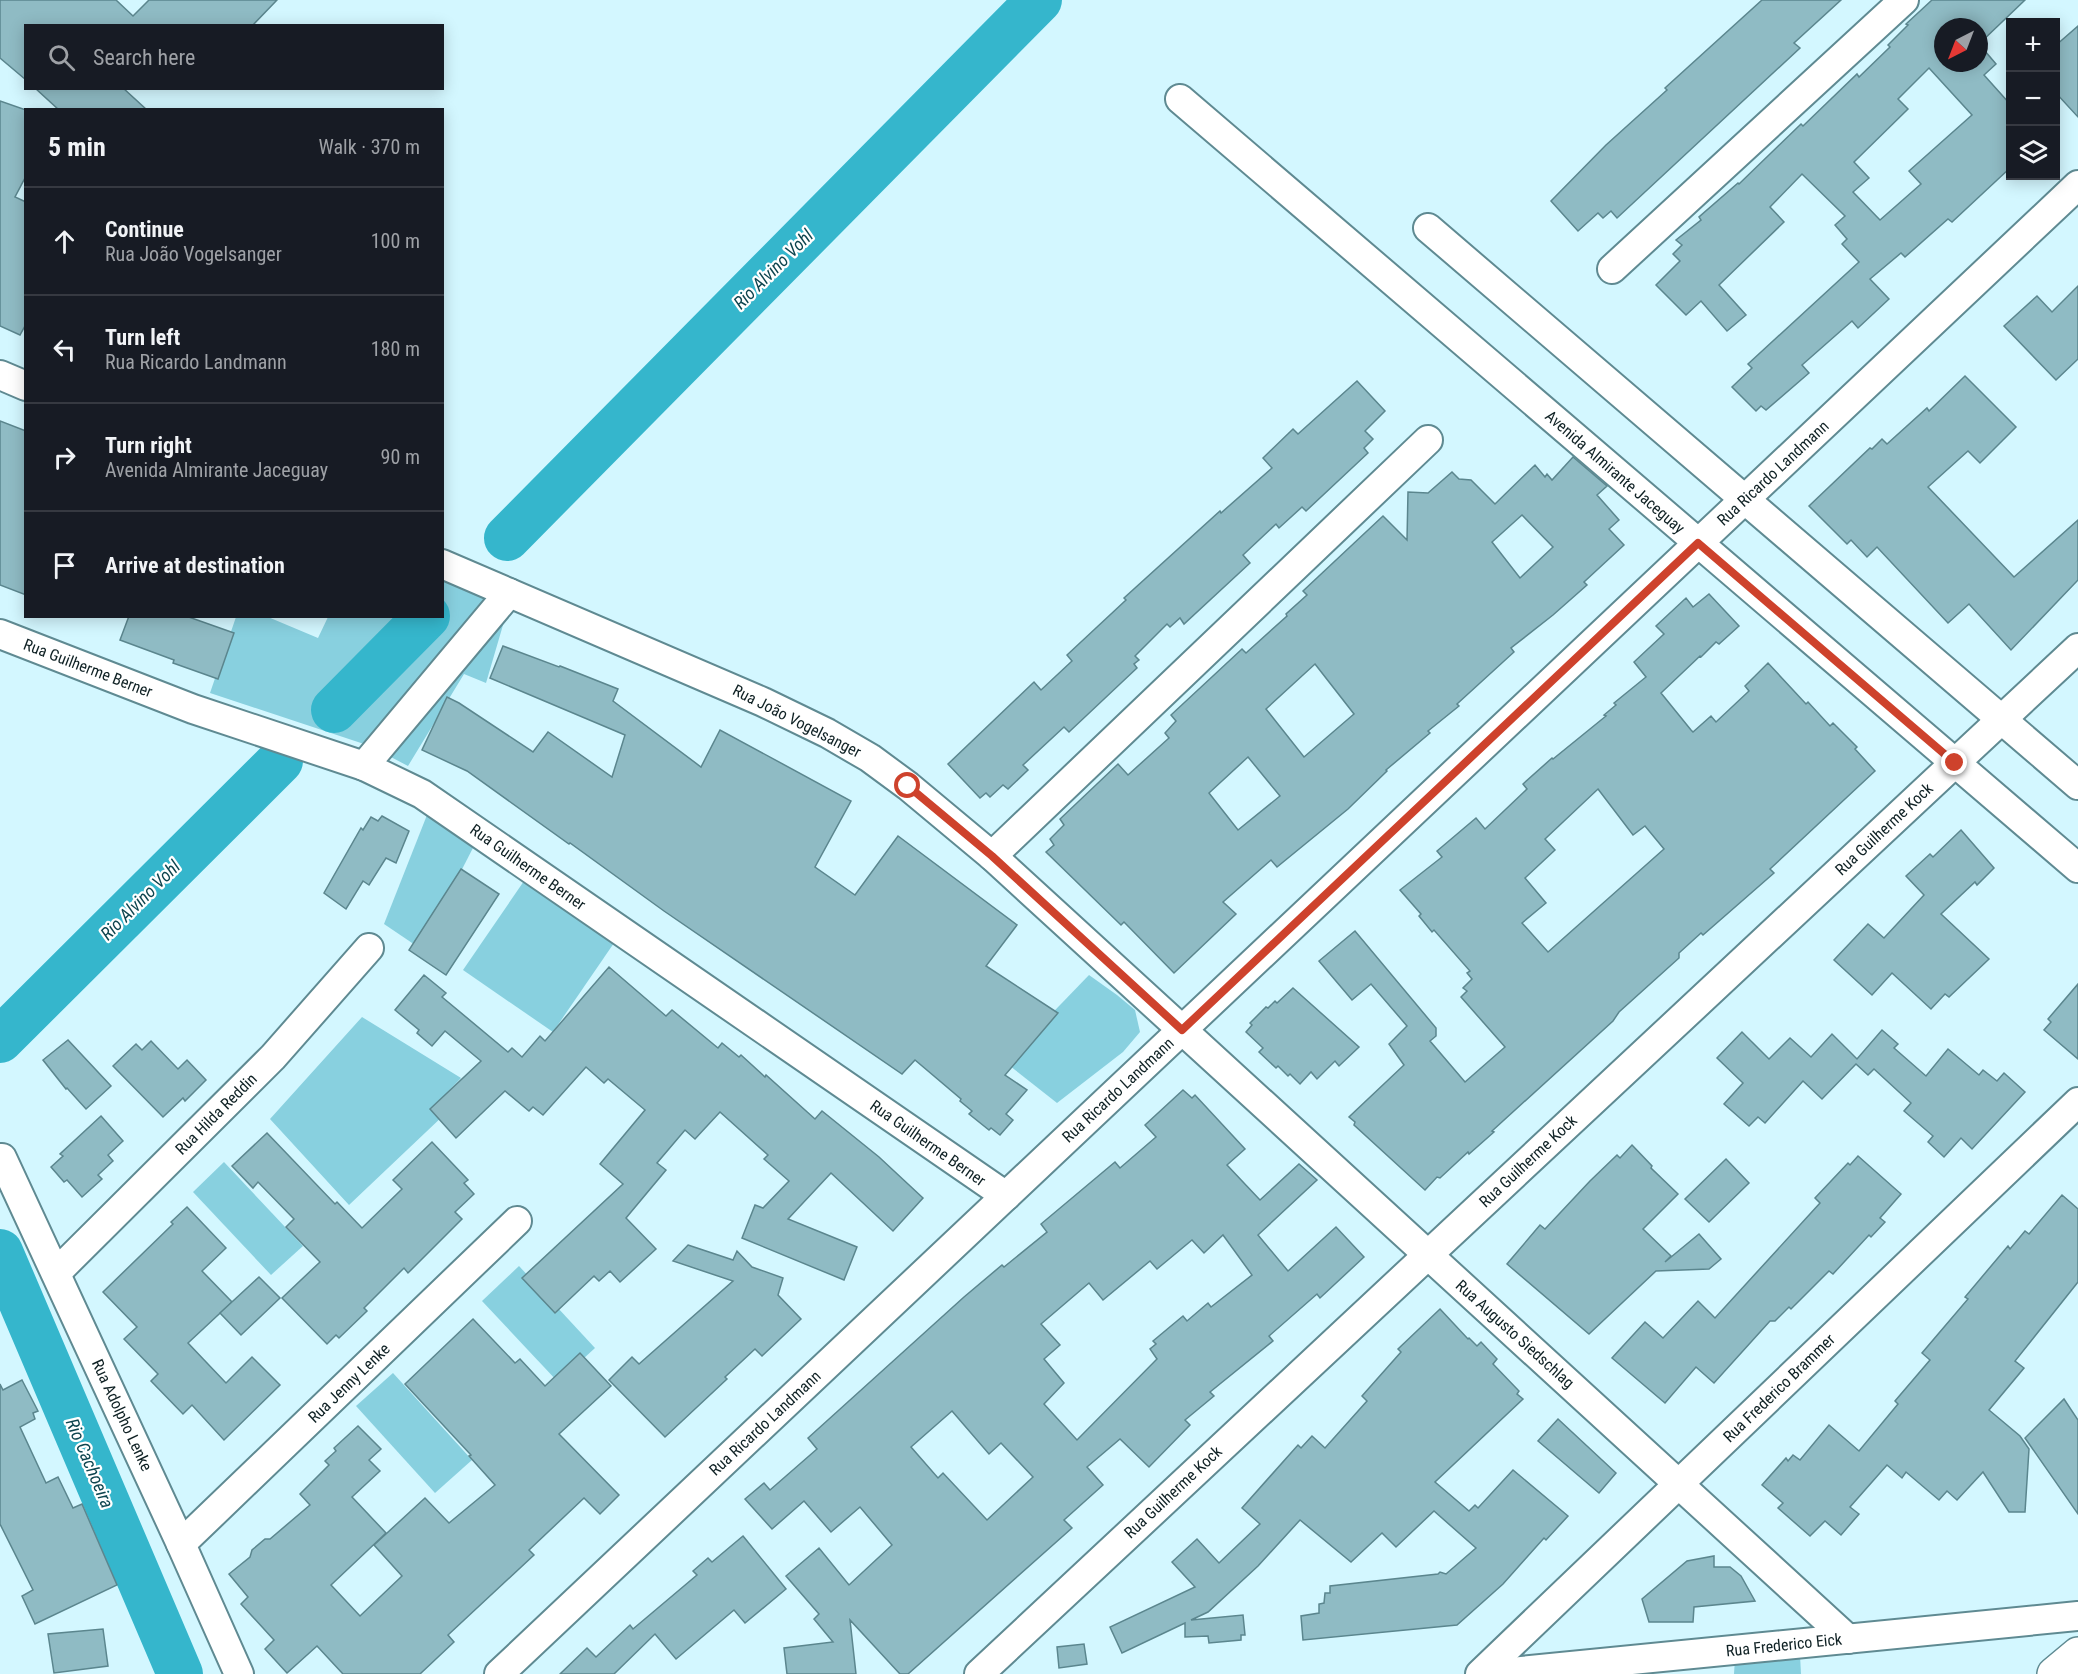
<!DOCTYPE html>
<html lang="en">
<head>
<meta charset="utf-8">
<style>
	body { margin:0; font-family:"Roboto Condensed",sans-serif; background:#242831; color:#f1f3f6 }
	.controls { position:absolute; right:18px; top:18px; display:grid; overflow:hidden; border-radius:0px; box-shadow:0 3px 15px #0003 }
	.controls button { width:54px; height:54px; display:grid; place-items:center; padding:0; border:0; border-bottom:2px solid #363941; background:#171b24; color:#f1f3f6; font:30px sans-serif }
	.compass { position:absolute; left:1934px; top:18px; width:54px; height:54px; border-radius:50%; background:#171b24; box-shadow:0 3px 15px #0003; rotate:222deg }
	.stop { position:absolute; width:18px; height:18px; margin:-14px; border:4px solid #ce422c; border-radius:50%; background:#fff }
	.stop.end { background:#ce422c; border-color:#fff; box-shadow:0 2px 6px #0008 }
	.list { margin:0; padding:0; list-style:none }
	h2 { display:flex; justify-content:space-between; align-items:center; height:78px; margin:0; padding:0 24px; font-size:26px }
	h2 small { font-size:20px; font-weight:400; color:#9ea1a6 }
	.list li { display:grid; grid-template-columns:39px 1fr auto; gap:18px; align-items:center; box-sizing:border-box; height:108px; padding:0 24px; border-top:2px solid #363941 }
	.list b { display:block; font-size:22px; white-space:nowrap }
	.list p { margin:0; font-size:20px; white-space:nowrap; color:#9ea1a6 }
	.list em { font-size:20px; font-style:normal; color:#9ea1a6 }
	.icon { flex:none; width:33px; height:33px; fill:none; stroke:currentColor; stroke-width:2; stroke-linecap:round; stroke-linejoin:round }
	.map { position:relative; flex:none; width:2078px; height:1674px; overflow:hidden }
	.search { position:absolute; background:#171b24; box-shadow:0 3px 15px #0003; left:24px; top:24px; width:420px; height:66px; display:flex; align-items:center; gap:15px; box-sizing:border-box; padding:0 21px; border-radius:0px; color:#9ea1a6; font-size:22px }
	.panel { position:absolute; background:#171b24; box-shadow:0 3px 15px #0003; left:24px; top:108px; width:420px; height:510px; border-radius:0px }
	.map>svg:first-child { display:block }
	.green { fill:#88d0df }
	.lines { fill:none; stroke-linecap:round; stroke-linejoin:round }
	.river { stroke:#35b6cc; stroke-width:46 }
	.building { fill:#8fbbc4; stroke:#5b868e; stroke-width:1.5; fill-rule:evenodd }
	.street-casing { stroke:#5f8a92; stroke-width:32 }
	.primary-casing { stroke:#5f8a92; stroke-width:36 }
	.street { stroke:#fff; stroke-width:28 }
	.primary { stroke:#fff; stroke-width:33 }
	.route { stroke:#ce422c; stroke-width:8 }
	.labels { text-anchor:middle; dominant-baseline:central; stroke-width:4.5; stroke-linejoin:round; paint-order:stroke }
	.street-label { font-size:16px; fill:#0f2124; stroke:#fff }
	.water-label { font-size:18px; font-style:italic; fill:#0e454f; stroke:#fff }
</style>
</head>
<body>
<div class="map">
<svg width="2078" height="1674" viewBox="0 0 2078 1674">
	<rect width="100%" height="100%" fill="#d3f7ff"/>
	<g class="green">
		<path d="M443,576L508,608L486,683L464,674L408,766L370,746L210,693L236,617H268L318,638L328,617L442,616Z"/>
		<path d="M427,815L475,844L421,949L384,924Z"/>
		<path d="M524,881L614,943L553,1032L463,970Z"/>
		<path d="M1089,975L1117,995L1135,1010L1140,1032L1123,1052L1057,1103L1005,1062Z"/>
		<path d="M362,1017L461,1078L435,1105L445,1114L349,1205L270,1119Z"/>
		<path d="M224,1162L303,1246L271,1275L193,1192Z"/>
		<path d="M519,1266L595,1348L558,1382L482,1301Z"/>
		<path d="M393,1373L472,1460L435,1493L356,1406Z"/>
		<path d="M1800,1655L1801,1674H1734L1735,1659Z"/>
	</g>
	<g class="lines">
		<g class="river">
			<path d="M507,538L1039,0"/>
			<path d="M334,710L427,616"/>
			<path d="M0,1040L280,761"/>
			<path d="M0,1252L180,1674"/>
		</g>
	</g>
	<g class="building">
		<path d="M0,0H116L133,16L149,0H277L252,26H26V80L0,58Z"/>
		<path d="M1762,0H1841L1794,43L1800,48L1617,218L1611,211L1603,218L1598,213L1578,231L1551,201L1606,145L1667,90L1665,88Z"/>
		<path d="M1932,0H2025L1979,44L1996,64L1984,75L2010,104V168L1952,222L1948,219L1905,257L1901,253L1870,279L1889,299L1858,328L1852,321L1802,365L1809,373L1766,410L1761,406L1756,411L1732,387L1752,368L1748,364L1859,262L1842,244L1847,239L1835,225L1845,216L1802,174L1770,207L1784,222L1719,285L1746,315L1727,331L1701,301L1686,315L1656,285L1680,261L1673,254L1682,245L1676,240L1701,220L1699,217L1738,183L1739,184L1801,124L1803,126L1857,74L1859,77L1890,47L1888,45L1908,25L1906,24ZM1943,27H1979V63H1943ZM1929,68L1972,115L1909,171L1921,184L1880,220L1853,192L1869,178L1854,162L1908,109L1898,99Z"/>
		<path d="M2078,26V117L2055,92V46Z"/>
		<path d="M35,88H123L147,110H59Z"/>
		<path d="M0,101L26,110V176L15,197L26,202V324L20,335L0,326Z"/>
		<path d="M2078,286V359L2056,380L2004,326L2037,296L2052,312Z"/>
		<path d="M1965,376L2016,427L1980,463L1968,451L1928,487L2014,577L2078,520V580L2011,650L1969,604L1948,623L1877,547L1867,557L1851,540L1847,544L1809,506L1870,448L1872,449L1882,439L1887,444L1927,408L1929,411Z"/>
		<path d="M1357,381L1385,411L1365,431L1373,439L1364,448L1368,453L1306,511L1302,507L1279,528L1276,524L1243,555L1250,563L1184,624L1180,618L1170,627L1167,624L1135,656L1139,660L1134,664L1137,668L1069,732L1064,727L1023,765L1028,770L1008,789L1003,785L990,797L986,793L980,798L948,764L1034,682L1041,690L1072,661L1067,655L1126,600L1124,598L1220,511L1221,513L1272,468L1263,458L1293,429L1298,434Z"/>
		<path d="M0,421L26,431V595L0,585Z"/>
		<path d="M1573,457L1607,486L1597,495L1619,520L1609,529L1624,545L1584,582L1587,585L1553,615L1511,648L1514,652L1457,704L1459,706L1428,731L1430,733L1386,770L1387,771L1348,809L1277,867L1271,860L1223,902L1236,914L1174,973L1124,922L1121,925L1046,852L1054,845L1050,839L1064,825L1060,819L1118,764L1128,775L1169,738L1165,733L1176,721L1171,715L1242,649L1246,653L1287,616L1286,614L1307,595L1303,591L1383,516L1407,540L1408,492L1428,493L1452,472L1459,479L1471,480L1495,504L1535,465L1545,477L1547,474L1552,480ZM1522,515L1553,547L1520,578L1492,542ZM1315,664L1354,714L1304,757L1266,709ZM1248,757L1280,796L1238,830L1209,793Z"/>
		<path d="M1709,594L1739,626L1719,644L1716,642L1701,657L1700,656L1661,693L1691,730L1693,732L1711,716L1716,722L1749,691L1745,686L1768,663L1806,704L1808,702L1830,726L1833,723L1857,747L1855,749L1875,771L1770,869L1774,873L1703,935L1701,933L1679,953V958L1619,1012L1613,1021L1492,1131L1494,1132L1469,1154L1468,1152L1440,1178L1437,1177L1425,1190L1354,1125L1355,1122L1349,1117L1404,1065L1389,1044L1407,1026L1371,984L1352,1000L1319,961L1355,931L1436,1028V1036L1430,1041L1465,1082L1505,1047L1461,997L1467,991L1463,988L1472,979L1467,973L1470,971L1434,930L1432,932L1419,916L1421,914L1400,890L1442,857L1437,851L1476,818L1485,829L1527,789L1523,784L1552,758L1553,759L1606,716L1604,715L1616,705L1614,703L1646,677L1634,662L1664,634L1656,626L1686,598L1693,607ZM1598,789L1633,835L1645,826L1664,849L1548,952L1522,923L1546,903L1525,878L1555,850L1545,839Z"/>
		<path d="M129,616H186L234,633L218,679L173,663L174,660L120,640Z"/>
		<path d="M503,646L559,667L560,666L618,689L613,701L701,767L720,730L851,801L815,867L855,895L898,836L1017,925L986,966L1058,1013L1005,1075L1027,1090L1006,1114L1013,1120L1000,1135L991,1128L989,1130L969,1114L972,1111L960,1101L961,1099L915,1060L902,1074L664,911L570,843L569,844L467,771L422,750L447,697L459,703L533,752L548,732L612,777L625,735L490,678Z"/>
		<path d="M382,816L409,831L396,863L386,858L369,885L363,881L346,909L324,893L361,828L363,830L371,817L378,821Z"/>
		<path d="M1961,830L1994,868L1977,885L1975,882L1941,914L1989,959L1949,997L1945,994L1931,1009L1892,973L1872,995L1834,960L1868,924L1884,938L1924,895L1906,876L1930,854L1933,857Z"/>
		<path d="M461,869L499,894L446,975L409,950Z"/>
		<path d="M609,967L666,1016L672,1010L718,1048L722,1043L739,1057L741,1055L765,1077L766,1075L815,1119L822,1111L879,1157L923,1198L893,1231L831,1173L788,1219L857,1247L844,1280L742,1238L755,1205L763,1208L789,1181L764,1159L768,1155L720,1112L695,1139L685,1130L657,1163L666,1170L626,1218L656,1249L620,1282L610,1271L599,1281L594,1276L555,1313L522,1278L623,1184L600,1164L645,1110L608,1079L604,1083L586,1067L543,1115L533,1107L529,1111L505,1091L456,1138L430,1109L481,1061L445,1031L432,1046L417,1033L419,1030L395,1010L424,975L446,993L442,997L508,1052L512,1048L522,1057L540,1036L545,1041Z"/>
		<path d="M2078,984V1059L2044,1030L2051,1022L2048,1019Z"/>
		<path d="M1293,988L1359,1047L1339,1066L1335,1061L1317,1079L1311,1072L1300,1084L1290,1074L1288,1076L1278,1066L1276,1068L1259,1052L1263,1048L1246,1032L1252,1025L1250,1023L1266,1007L1268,1008L1275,1001L1277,1003Z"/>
		<path d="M1882,1030L1898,1044L1894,1048L1926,1076L1948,1049L1979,1075L1983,1070L1997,1081L2004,1073L2025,1092L1972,1149L1961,1138L1944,1157L1928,1142L1933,1136L1904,1111L1911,1103L1874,1069L1868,1075L1856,1064L1822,1099L1803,1081L1765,1123L1758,1117L1749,1126L1724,1104L1743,1083L1717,1058L1742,1032L1769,1059L1790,1038L1811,1057L1832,1034L1857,1059Z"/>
		<path d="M68,1040L111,1086L86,1109L67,1088L66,1089L43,1060Z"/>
		<path d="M151,1041L178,1069L187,1060L206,1080L185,1101L183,1098L163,1117L113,1066L136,1044L142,1050Z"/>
		<path d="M1183,1090L1192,1098L1195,1095L1245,1149L1227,1165L1260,1200L1299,1164L1317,1180L1258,1235L1288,1271L1336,1227L1364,1257L1320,1298L1317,1294L1269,1336L1273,1341L1210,1392L1214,1396L1185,1420L1190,1425L1149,1467L1120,1439L1087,1467L1103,1485L1064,1520L1072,1528L908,1674H900L850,1620L856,1674H787L784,1648L833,1642L814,1619L819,1614L786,1576L819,1548L849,1585L892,1545L860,1507L831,1532L804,1501L772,1529L745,1499L764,1483L770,1490L817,1449L808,1438L964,1297L1002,1265L1004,1267L1047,1232L1041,1224L1115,1162L1120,1168L1156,1137L1145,1125ZM1223,1235L1252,1275L1211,1307L1208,1303L1187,1321L1183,1316L1153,1341L1156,1344L1150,1349L1157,1359L1077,1440L1044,1404L1064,1383L1044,1359L1060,1345L1041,1324L1089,1283L1103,1300L1150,1261L1157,1269L1192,1240L1204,1253ZM952,1411L989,1454L1001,1443L1033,1477L987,1520L943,1473L938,1478L911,1447Z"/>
		<path d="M101,1116L123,1141L108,1155L113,1161L98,1175L102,1179L82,1197L67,1180L64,1182L51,1167L63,1156L60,1154Z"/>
		<path d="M267,1133L335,1204L337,1202L362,1228L402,1189L393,1180L432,1142L468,1180L464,1183L474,1194L455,1212L462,1219L408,1273L404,1268L364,1308L367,1311L339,1338L336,1335L327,1344L282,1298L320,1262L286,1227L294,1219L258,1182L253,1188L232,1166Z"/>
		<path d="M1632,1145L1652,1166L1651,1168L1678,1194L1643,1229L1671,1256L1665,1262L1699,1234L1721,1259L1709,1269L1656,1271L1589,1334L1507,1264L1540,1225L1545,1229L1590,1181L1617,1155L1620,1158Z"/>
		<path d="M1858,1156L1901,1194L1880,1218L1885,1222L1871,1237L1869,1235L1833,1274L1829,1271L1791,1309L1789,1307L1775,1321H1770L1714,1383L1696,1367L1665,1403L1612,1358L1645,1322L1663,1338L1698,1301L1715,1318L1820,1203L1815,1198L1848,1163L1850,1165Z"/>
		<path d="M1726,1159L1749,1183L1709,1222L1685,1199Z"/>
		<path d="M2062,1195L2078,1209V1282L2015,1361L2024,1368L1989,1410L2020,1436L2029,1449L2025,1512H2009L1983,1472L1957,1500L1947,1491L1939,1500L1906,1472L1902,1478L1887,1465L1850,1507L1859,1514L1841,1535L1825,1521L1810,1536L1778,1508L1783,1503L1762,1485L1786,1458L1788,1461L1793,1455L1800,1460L1829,1425L1859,1451L1898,1404L1895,1401L1930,1360L1922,1353L1968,1299L1965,1297L2008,1246L2010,1249L2025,1231L2029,1234Z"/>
		<path d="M187,1207L226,1248L202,1271L232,1302L188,1343L226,1383L252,1357L280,1385L224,1440L192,1405L183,1414L151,1381L158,1374L124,1339L137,1327L103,1292L173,1224L171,1222Z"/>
		<path d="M688,1245L733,1260L737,1251L752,1267L783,1278L778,1295L801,1319L762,1356L755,1349L725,1377L727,1379L665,1437L609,1380L632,1357L639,1364L733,1281L673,1261Z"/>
		<path d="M259,1277L280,1298L241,1335L220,1313Z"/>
		<path d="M1440,1309L1468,1339L1469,1338L1477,1346L1481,1342L1497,1359L1493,1364L1519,1391L1517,1394L1523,1399L1435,1482L1469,1511L1475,1505L1478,1508L1513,1470L1568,1516L1546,1540L1544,1538L1503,1584L1457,1625L1303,1640L1301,1616L1319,1613V1604L1324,1603L1325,1593H1330V1586L1438,1574L1440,1572L1446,1574L1476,1548L1434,1511L1396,1547L1382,1533L1351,1562L1300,1520L1258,1566L1208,1612L1191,1620L1243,1615L1245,1635H1241V1640L1209,1643L1208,1636L1185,1637V1623L1122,1653L1110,1627L1195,1587L1172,1562L1197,1539L1219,1563L1260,1524L1242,1508L1298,1445L1301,1448L1312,1436L1325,1448L1367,1401L1362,1396L1401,1352L1398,1349Z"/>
		<path d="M473,1319L515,1363L520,1359L545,1386L580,1353L611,1386L559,1434L619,1495L600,1514L584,1498L529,1550L534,1555L448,1635L454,1642L420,1674H343L317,1646L287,1673L265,1649L274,1640L241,1604L248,1597L229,1574L250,1557L252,1550L265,1539H270L310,1505L300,1494L329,1465L325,1461L336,1451L334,1448L358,1426L381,1449L369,1460L380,1471L352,1497L386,1533L331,1585L360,1616L402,1576L374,1545L425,1498L449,1523L495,1485L469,1456L471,1455L405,1384Z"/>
		<path d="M22,1380L38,1411L33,1413L35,1419L20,1427L46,1483L58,1477L73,1508L82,1504L117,1585L35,1624L22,1596L33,1590L0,1524V1384L3,1390Z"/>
		<path d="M2064,1399L2078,1420V1514L2025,1438Z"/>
		<path d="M1558,1419L1616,1473L1599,1493L1538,1441Z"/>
		<path d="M743,1536L786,1589L745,1623L734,1610L676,1659L655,1634L614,1674H560L587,1648L596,1657L630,1625L633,1629L697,1575L693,1571L708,1558L712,1562Z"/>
		<path d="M1714,1556V1567H1730L1741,1576L1755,1601L1694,1607L1693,1622H1649L1642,1599L1687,1561Z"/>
		<path d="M103,1629L108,1666L54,1673L48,1634Z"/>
		<path d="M1084,1644L1087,1664L1059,1668L1057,1647Z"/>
	</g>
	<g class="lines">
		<defs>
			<g id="street">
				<path d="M1180,99L2078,868"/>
				<path d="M1428,228L2078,785"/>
				<path d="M1612,269L1904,0"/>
				<path d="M0,375L26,386"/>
				<path d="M442,564L763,702L827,733L870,758L908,786L992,856L1848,1639"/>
				<path d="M0,634L193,709L364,766L422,794L1006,1196"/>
				<path d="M364,766L509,593"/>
				<path d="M992,856L1428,440"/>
				<path d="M2,1158L181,1544L239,1674"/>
				<path d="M56,1273L273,1057L369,948"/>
				<path d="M181,1544L517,1221"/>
				<path d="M499,1674L2078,185"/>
				<path d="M979,1674L2078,648"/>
				<path d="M1480,1674L2078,1102"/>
				<path d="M1490,1674L2078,1616"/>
			</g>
			<path id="primary" d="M2054,1674L2078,1654"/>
		</defs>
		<use href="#street" class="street-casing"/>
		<use href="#primary" class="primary-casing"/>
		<use href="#street" class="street"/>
		<use href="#primary" class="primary"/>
	</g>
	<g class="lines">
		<path class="route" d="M908,786L992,856L1182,1030L1698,543L1955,763"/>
	</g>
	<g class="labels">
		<g class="street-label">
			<text transform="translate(1615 472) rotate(41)">Avenida Almirante Jaceguay</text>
			<text transform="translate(1773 473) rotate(-43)">Rua Ricardo Landmann</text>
			<text transform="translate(88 668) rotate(21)">Rua Guilherme Berner</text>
			<text transform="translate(797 721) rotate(27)">Rua João Vogelsanger</text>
			<text transform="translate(1884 829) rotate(-43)">Rua Guilherme Kock</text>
			<text transform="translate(528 867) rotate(35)">Rua Guilherme Berner</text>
			<text transform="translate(1118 1090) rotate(-43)">Rua Ricardo Landmann</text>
			<text transform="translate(216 1114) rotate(-45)">Rua Hilda Reddin</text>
			<text transform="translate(928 1143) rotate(35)">Rua Guilherme Berner</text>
			<text transform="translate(1528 1161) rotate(-43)">Rua Guilherme Kock</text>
			<text transform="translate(1515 1334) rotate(42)">Rua Augusto Siedschlag</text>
			<text transform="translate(349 1383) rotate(-44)">Rua Jenny Lenke</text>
			<text transform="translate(1779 1388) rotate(-44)">Rua Frederico Brammer</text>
			<text transform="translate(122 1415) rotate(65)">Rua Adolpho Lenke</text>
			<text transform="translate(765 1423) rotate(-43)">Rua Ricardo Landmann</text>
			<text transform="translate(1173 1492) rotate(-43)">Rua Guilherme Kock</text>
			<text transform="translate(1784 1645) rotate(-6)">Rua Frederico Eick</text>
		</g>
		<g class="water-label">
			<text transform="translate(773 269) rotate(-45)">Rio Alvino Vohl</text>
			<text transform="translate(140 900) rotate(-45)">Rio Alvino Vohl</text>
			<text transform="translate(90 1463) rotate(67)">Rio Cachoeira</text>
		</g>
	</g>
</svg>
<div class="controls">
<button>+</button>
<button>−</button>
<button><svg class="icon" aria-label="layers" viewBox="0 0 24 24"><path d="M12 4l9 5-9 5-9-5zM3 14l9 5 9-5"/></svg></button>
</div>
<svg class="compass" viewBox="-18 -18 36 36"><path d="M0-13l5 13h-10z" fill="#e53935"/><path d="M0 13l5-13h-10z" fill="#9ea1a6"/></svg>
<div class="stop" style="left:908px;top:786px"></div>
<div class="stop end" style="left:1955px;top:763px"></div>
<div class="search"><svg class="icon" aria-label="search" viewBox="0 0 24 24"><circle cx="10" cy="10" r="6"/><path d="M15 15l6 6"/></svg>Search here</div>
<section class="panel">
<h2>5 min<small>Walk · 370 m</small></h2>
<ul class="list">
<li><svg class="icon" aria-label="ahead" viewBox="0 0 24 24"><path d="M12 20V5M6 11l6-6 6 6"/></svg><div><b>Continue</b><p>Rua João Vogelsanger</p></div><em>100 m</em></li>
<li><svg class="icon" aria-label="left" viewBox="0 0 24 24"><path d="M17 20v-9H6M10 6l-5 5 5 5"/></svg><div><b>Turn left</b><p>Rua Ricardo Landmann</p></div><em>180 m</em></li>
<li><svg class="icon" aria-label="right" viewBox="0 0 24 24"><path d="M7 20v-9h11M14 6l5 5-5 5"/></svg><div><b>Turn right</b><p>Avenida Almirante Jaceguay</p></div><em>90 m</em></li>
<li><svg class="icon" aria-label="arrive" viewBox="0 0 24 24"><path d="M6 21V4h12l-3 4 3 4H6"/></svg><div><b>Arrive at destination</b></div></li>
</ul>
</section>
</div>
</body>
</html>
